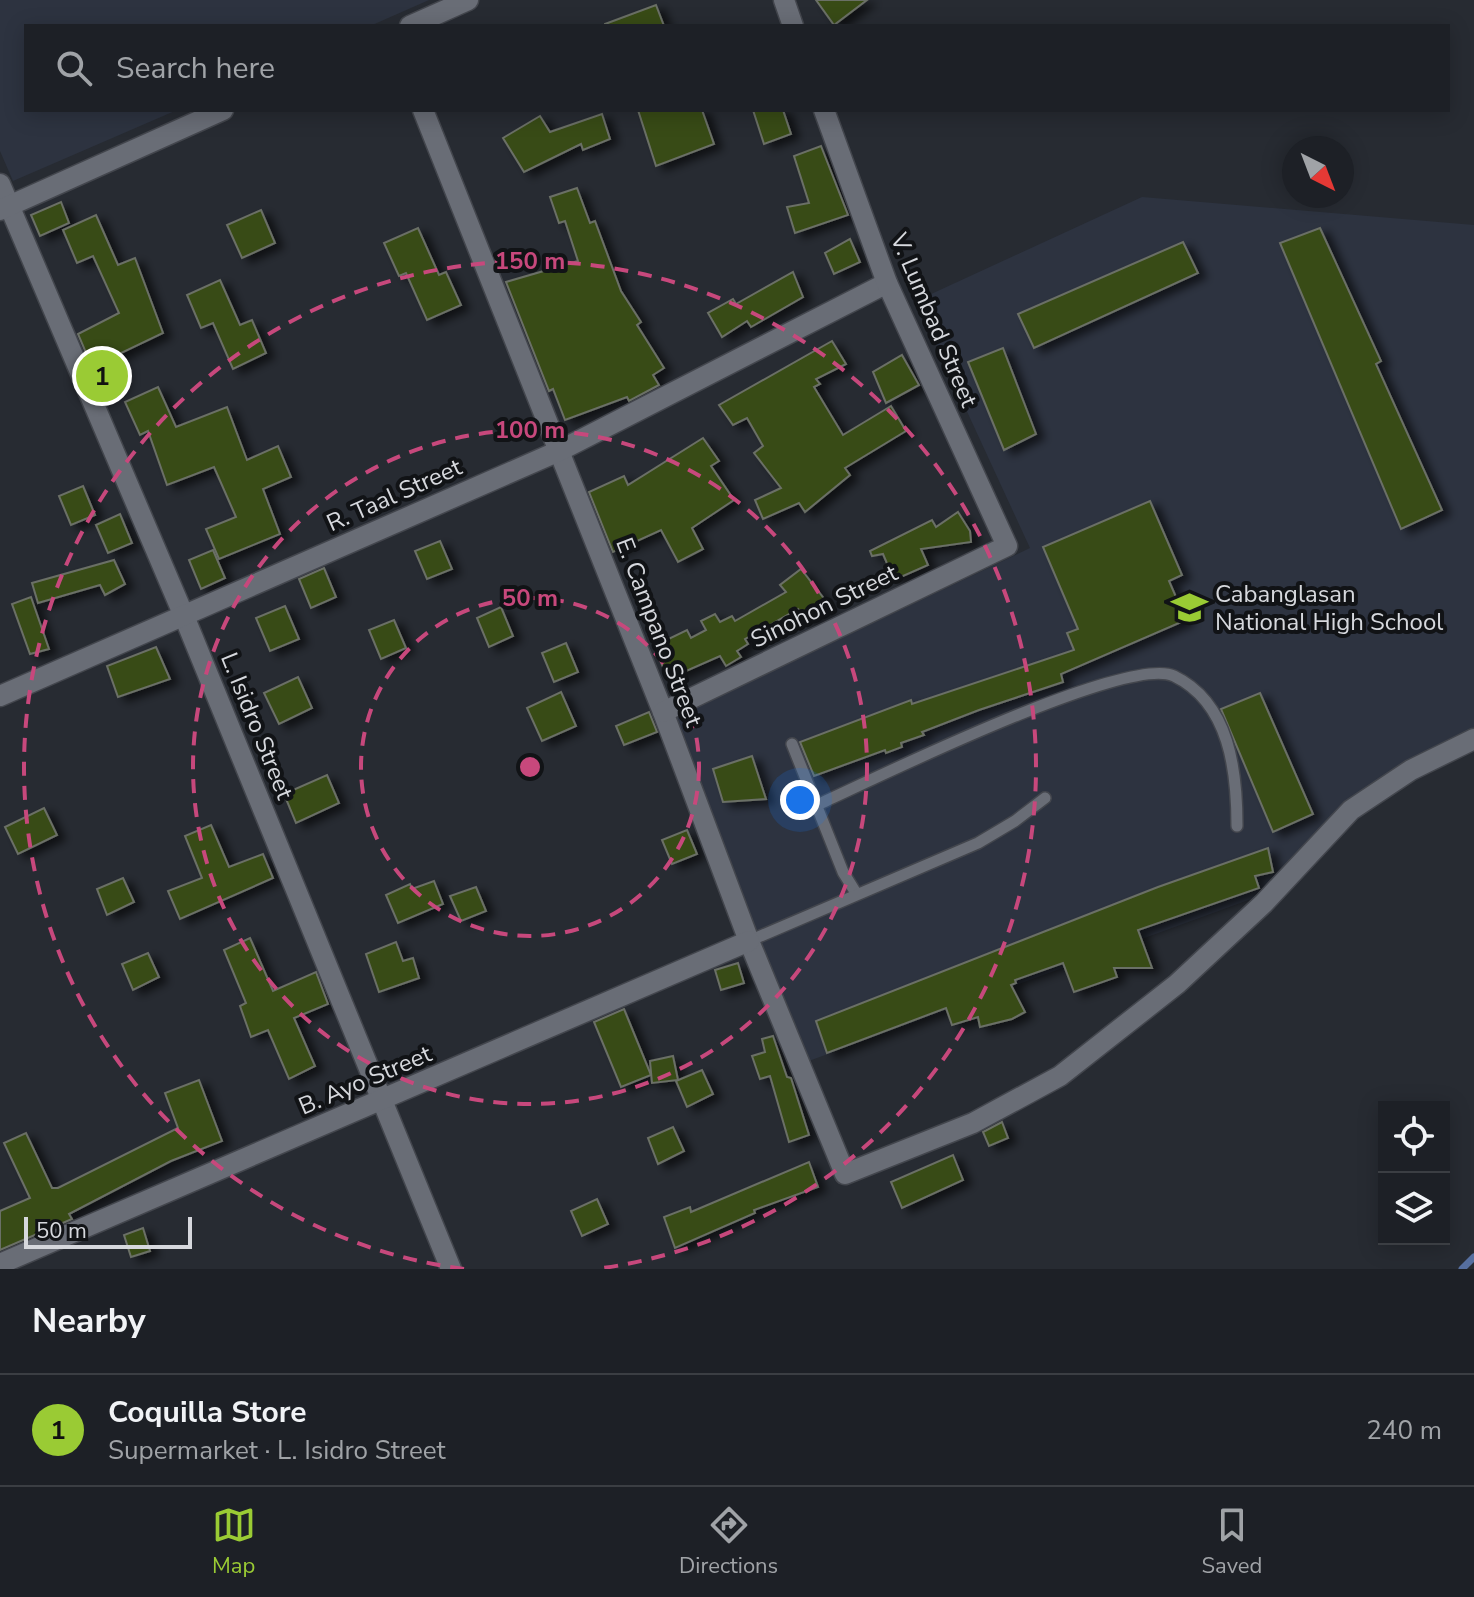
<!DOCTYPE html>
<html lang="en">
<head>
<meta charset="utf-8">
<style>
	body { margin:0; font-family:"Nunito Sans",sans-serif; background:#2a2d32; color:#f1f3f6 }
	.controls { position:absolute; right:24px; bottom:24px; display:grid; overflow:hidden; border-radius:0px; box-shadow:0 4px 20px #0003 }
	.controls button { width:72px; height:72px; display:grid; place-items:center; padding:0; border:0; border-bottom:2px solid #3b3e43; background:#1d2026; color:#f1f3f6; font:40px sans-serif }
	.compass { position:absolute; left:1282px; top:136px; width:72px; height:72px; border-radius:50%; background:#1d2026; box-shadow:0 4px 20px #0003; rotate:138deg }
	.scale { position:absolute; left:24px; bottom:20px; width:168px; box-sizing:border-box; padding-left:8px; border:4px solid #d6d8dd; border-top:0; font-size:22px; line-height:28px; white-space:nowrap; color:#d6d8dd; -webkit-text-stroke:6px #111316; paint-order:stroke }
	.you { position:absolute; left:800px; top:800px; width:28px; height:28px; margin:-20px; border:6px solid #fff; border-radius:50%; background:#1a73e8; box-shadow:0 0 0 12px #1a73e833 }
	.badge { display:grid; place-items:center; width:52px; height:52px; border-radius:50%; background:#9acb34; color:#111; font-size:26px; font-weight:700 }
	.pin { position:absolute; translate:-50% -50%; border:4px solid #fff; box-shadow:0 2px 8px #0006 }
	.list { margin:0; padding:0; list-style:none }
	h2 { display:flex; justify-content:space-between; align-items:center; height:104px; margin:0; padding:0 32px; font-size:34px }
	h2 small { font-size:26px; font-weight:400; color:#a0a3a7 }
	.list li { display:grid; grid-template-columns:52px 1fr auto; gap:24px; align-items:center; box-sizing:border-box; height:112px; padding:0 32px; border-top:2px solid #3b3e43 }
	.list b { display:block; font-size:30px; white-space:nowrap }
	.list p { margin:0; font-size:26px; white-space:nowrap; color:#a0a3a7 }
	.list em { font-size:26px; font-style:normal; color:#a0a3a7 }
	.icon { flex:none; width:44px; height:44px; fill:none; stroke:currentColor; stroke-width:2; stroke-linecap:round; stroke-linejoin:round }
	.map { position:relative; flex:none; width:1474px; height:1269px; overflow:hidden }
	.search { position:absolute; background:#1d2026; box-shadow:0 4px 20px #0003; left:24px; right:24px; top:24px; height:88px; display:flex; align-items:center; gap:20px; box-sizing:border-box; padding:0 28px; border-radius:0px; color:#a0a3a7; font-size:30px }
	.sheet { height:216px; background:#1d2026 }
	nav { display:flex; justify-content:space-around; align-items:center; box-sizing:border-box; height:112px; border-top:2px solid #3b3e43; background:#1d2026; font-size:22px; color:#a0a3a7 }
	nav a { display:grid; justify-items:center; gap:4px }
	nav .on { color:#9acb34 }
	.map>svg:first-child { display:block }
	.built { fill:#2d3340 }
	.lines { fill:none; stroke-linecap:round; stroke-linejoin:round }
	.stream { stroke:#566f9f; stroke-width:7 }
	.building { fill:#384b16; stroke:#6b6f66; stroke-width:2; filter:url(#shadow) }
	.lane-casing { stroke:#43464d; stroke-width:14 }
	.street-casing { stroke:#43464d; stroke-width:23 }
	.lane { stroke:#696d76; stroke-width:11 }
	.street { stroke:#696d76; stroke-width:20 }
	.ring { fill:none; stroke:#c7487c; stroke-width:4; stroke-dasharray:14 10 }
	.labels { text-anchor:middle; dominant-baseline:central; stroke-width:8; stroke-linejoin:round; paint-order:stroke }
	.street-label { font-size:24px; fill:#d6d8dd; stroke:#111316 }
	.poi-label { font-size:24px; fill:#d6d8dd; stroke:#111316; text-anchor:start }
	.centre { fill:#c7487c; stroke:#111316; stroke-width:4 }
	.ring-label { font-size:24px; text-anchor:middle; font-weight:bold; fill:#c7487c; stroke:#111316; stroke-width:8; stroke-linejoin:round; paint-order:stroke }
</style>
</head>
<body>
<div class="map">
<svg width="1474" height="1269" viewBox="0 0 1474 1269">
	<defs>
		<filter id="shadow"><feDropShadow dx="8" dy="4.5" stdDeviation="4" flood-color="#0009"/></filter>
	</defs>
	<rect width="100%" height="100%" fill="#272b32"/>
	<g class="built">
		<path d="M0,0H429L370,26H26V110H177L13,181L0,151Z"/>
		<path d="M1142,197L1474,225V730L1407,762L1345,804L1262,895L806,1062L676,717L1030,548L916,301Z"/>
	</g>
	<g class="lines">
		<path class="stream" d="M1462,1269L1474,1257"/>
	</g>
	<g class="building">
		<path d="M816,0H867L834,25Z"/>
		<path d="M656,5L664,26H605V24Z"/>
		<path d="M638,110H702L714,144L656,166Z"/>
		<path d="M753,110H783L791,134L764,144Z"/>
		<path d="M602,114L610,139L583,150L581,144L524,172L503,138L540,116L550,132Z"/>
		<path d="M821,146L848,215L795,233L787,207L809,203L794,156Z"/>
		<path d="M577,188L590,223L595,221L621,291L641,322L637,325L664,368L653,375L659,385L629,401L627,397L565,420L553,389L549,391L506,282L578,261L565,221L559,223L550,197Z"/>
		<path d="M61,202L69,223L40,236L31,215Z"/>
		<path d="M261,210L275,243L242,258L227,225Z"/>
		<path d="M96,215L118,265L135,258L163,333L92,367L78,334L119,313L93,256L77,263L63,230Z"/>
		<path d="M418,228L439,275L446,272L461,305L427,320L406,273L399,276L384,243Z"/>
		<path d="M1320,228L1381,361L1376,364L1442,510L1401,529L1280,243Z"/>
		<path d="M850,239L860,262L834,274L825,253Z"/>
		<path d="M1183,242L1198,273L1034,348L1018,314Z"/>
		<path d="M793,272L803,297L751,327L747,321L722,337L708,313L733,299L736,304Z"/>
		<path d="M220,280L240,325L252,320L266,353L233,369L213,323L201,328L187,295Z"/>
		<path d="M832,341L846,364L816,379L820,384L814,387L843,435L891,406L906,431L845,468L850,475L805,512L799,503L763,519L755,500L781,488L754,453L763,446L747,418L733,425L719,405Z"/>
		<path d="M1003,348L1036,434L1004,450L968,362Z"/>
		<path d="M902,355L919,385L886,403L873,372Z"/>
		<path d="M158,387L176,427L227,407L247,460L278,446L291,477L263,489L280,534L219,559L206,529L236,517L214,467L167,485L148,431L140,435L125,402Z"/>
		<path d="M703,438L719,461L711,466L734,500L692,528L703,549L678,562L661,530L613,552L589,492L624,476L628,485Z"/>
		<path d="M83,486L95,515L71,525L59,496Z"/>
		<path d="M1150,501L1182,575L1169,581L1186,620L1061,674L1063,682L979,710L922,732L924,735L901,743L902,747L886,753L885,750L814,776L800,742L911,700L912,704L1074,650L1067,633L1078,629L1043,547Z"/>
		<path d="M958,512L970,531L971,542L921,549L928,565L894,580L883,554L872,556L870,551L932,520L936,527Z"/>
		<path d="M120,514L132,543L108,553L96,525Z"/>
		<path d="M440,541L452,569L427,579L415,551Z"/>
		<path d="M213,550L225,578L201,589L189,560Z"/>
		<path d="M114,560L125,584L105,595L100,585L38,603L32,583Z"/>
		<path d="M324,568L336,597L311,608L299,579Z"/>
		<path d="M801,569L829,605L808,621L798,609L745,639L748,644L737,651L741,657L726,666L720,656L668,679L654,646L687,630L691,638L706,630L701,621L715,614L720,622L732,616L735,621L786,592L780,585Z"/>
		<path d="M31,597L49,649L30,654L12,604Z"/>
		<path d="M285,606L299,639L270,651L256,618Z"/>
		<path d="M501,607L513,636L489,647L477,618Z"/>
		<path d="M394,620L406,648L381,659L369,630Z"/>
		<path d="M566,643L578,672L554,682L542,653Z"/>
		<path d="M156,647L170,679L118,697L107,666Z"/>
		<path d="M298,677L312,708L279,724L264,693Z"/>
		<path d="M561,692L576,726L542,741L527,708Z"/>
		<path d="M1260,693L1313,814L1273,832L1221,709Z"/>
		<path d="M649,712L657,732L624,745L616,726Z"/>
		<path d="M752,756L766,799L723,802L713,769Z"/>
		<path d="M327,775L339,803L296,823L284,794Z"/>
		<path d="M44,808L57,835L18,854L5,827Z"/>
		<path d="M211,825L229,867L263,854L273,878L180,919L168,891L202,878L185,836Z"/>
		<path d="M687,830L697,854L672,864L662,840Z"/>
		<path d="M1268,848L1273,872L1255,876L1259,888L1138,930L1152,968H1114L1117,977L1074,992L1063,963L1015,980L1016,983L1011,985L1025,1012L1012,1019L980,1027L978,1017L952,1025L946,1008L827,1053L816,1021L1158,887Z"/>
		<path d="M123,878L134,902L107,915L97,889Z"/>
		<path d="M434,881L443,904L398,923L386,895L410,884L412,889Z"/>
		<path d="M476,887L486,911L461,921L450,896Z"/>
		<path d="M250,938L273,991L316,972L328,1004L294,1018L315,1066L289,1079L268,1030L251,1037L240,1006L246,1003L224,950Z"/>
		<path d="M396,942L403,961L413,958L419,978L379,992L366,954Z"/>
		<path d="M148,953L159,977L133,990L122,964Z"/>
		<path d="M738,963L744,983L721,990L715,970Z"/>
		<path d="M624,1009L651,1075L621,1087L594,1022Z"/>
		<path d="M773,1036L787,1077L791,1078L809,1135L789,1142L770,1076L760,1079L752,1056L765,1052L762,1039Z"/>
		<path d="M673,1056L678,1080L652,1083L650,1061Z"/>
		<path d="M702,1070L713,1094L687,1107L676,1081Z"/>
		<path d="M199,1080L222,1141L171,1161L69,1214L72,1219L0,1250V1211L30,1198L4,1143L26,1133L52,1188H58L178,1128L165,1093Z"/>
		<path d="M1002,1122L1008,1138L989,1146L983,1132Z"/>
		<path d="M673,1127L684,1151L658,1164L648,1138Z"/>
		<path d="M953,1155L963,1180L902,1208L891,1182Z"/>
		<path d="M809,1162L818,1187L754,1210L755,1213L675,1248L664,1217L690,1207L691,1212Z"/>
		<path d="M597,1199L608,1224L582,1236L571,1211Z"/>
		<path d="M143,1228L150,1251L131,1257L124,1235Z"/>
	</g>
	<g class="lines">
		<defs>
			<g id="lane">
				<path d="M792,744L843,872L856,893"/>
				<path d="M815,806C872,780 1127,654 1174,676C1230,703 1237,772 1237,826"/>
				<path d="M749,941L978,843L1015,821L1045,798"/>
			</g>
			<g id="street">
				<path d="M784,0L793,26"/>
				<path d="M410,26L468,0"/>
				<path d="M423,110L663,712L749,941L845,1174L973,1123L1060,1076L1177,984L1264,903L1351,810L1411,770L1474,739"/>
				<path d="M0,184L184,616L451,1269"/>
				<path d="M0,210L223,110"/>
				<path d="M0,696L559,451L887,283"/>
				<path d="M663,712L1007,546L887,283L824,110"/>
				<path d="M0,1264L749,941"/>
			</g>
		</defs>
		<use href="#lane" class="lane-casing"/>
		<use href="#street" class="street-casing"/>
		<use href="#lane" class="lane"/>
		<use href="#street" class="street"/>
	</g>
	<g class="ring">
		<circle cx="530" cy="767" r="169"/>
		<circle cx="530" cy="767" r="337"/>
		<path d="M464 1269A506 506 0 1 1 596 1269"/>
	</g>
	<defs>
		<symbol id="school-bare" viewBox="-9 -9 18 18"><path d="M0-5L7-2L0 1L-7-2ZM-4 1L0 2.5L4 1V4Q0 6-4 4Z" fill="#9acb34" stroke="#111316" stroke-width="2.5" paint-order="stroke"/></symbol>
	</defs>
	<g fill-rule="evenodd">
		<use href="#school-bare" x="1164" y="582" width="51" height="51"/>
	</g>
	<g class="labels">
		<g class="street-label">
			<text transform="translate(934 320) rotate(67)">V. Lumbad Street</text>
			<text transform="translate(394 495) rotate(-24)">R. Taal Street</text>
			<text transform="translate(824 606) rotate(-26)">Sinohon Street</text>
			<text transform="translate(659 632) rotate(69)">E. Campano Street</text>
			<text transform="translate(257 726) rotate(68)">L. Isidro Street</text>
			<text transform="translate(365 1080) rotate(-23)">B. Ayo Street</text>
		</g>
		<g class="poi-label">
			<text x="1215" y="594">Cabanglasan<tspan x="1215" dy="28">National High School</tspan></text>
		</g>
	</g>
	<circle cx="530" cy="767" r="12" class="centre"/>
	<g class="ring-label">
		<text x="530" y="269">150 m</text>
		<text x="530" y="438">100 m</text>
		<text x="530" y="606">50 m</text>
	</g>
</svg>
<div class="controls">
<button><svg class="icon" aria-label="locate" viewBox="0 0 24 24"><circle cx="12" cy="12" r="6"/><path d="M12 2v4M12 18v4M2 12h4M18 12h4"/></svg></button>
<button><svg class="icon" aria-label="layers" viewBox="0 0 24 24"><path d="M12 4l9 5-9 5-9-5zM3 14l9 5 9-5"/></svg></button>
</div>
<svg class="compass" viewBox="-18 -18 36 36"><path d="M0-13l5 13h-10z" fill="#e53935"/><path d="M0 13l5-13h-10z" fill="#a0a3a7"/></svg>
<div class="scale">50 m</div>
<div class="you"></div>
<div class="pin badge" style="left:102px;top:376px">1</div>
<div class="search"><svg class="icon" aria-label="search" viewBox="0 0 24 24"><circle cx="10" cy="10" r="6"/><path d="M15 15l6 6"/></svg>Search here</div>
</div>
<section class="sheet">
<h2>Nearby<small></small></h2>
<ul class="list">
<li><span class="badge">1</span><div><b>Coquilla Store</b><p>Supermarket · L. Isidro Street</p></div><em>240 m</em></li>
</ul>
</section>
<nav>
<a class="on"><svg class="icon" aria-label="map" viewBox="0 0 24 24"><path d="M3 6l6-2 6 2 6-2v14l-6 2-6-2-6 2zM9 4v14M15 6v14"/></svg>Map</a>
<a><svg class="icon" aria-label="directions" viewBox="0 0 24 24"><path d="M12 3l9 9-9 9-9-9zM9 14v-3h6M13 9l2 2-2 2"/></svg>Directions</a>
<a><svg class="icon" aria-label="saved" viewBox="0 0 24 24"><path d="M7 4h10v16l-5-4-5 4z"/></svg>Saved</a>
</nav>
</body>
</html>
